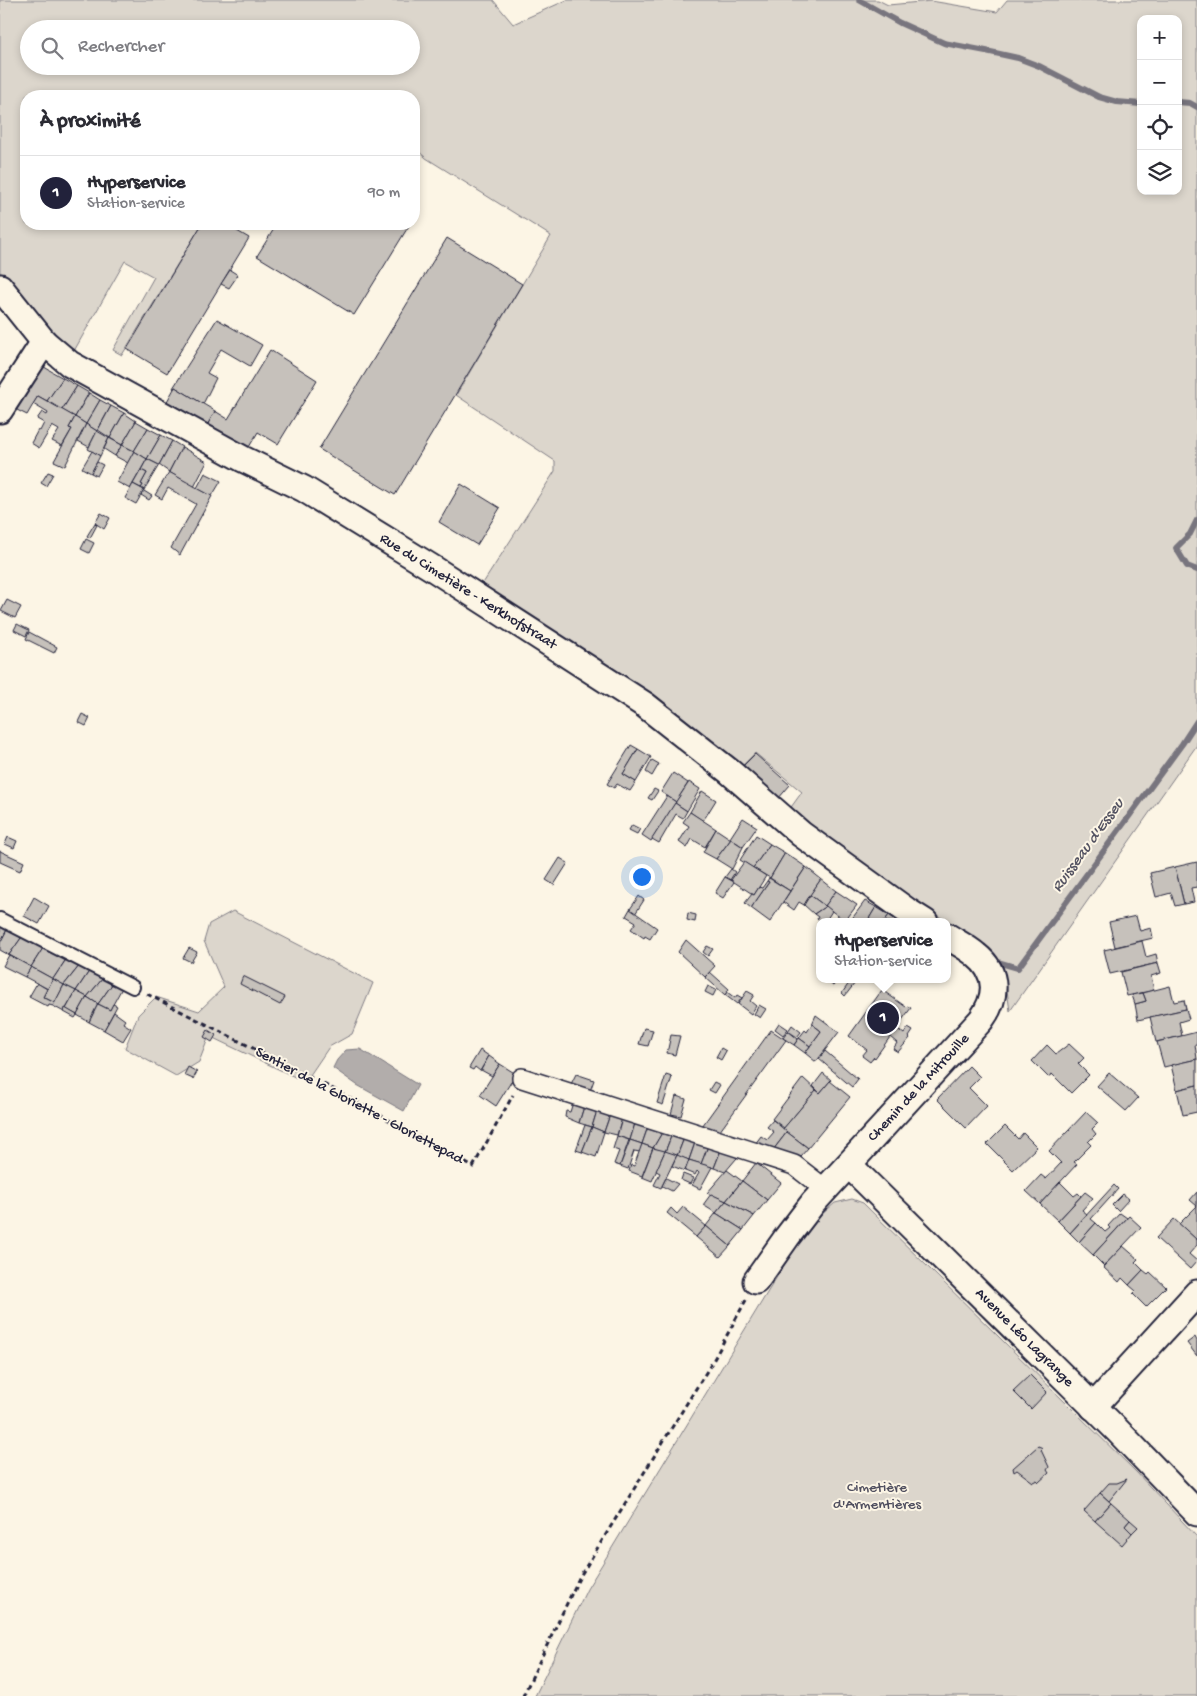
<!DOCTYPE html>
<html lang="fr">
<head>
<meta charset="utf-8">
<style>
	body { margin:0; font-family:"Gochi Hand",sans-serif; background:#f7f7f7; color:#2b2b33 }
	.controls { position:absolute; right:15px; top:15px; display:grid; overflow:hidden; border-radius:10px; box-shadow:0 2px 8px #0003 }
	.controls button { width:45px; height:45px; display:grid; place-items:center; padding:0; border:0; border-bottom:1px solid #e1e1e2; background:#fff; color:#2b2b33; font:25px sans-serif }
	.you { position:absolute; left:641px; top:876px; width:18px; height:18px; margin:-12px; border:4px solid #fff; border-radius:50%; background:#1a73e8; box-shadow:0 0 0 8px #1a73e833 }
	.badge { display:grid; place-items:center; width:32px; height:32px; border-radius:50%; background:#22223b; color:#fff; font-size:16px; font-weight:700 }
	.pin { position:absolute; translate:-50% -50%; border:2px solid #fff; box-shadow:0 1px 5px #0006 }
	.popup { position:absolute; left:816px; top:918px; width:135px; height:65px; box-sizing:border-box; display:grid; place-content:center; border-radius:10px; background:#fff; filter:drop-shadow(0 1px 4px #0005); font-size:16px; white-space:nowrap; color:#7c7c81 }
	.popup b { font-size:19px; color:#2b2b33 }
	.popup::after { content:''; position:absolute; left:50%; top:100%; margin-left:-10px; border:10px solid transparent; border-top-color:#fff }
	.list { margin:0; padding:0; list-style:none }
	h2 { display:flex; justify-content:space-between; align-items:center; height:65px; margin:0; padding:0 20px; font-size:21px }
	h2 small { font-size:16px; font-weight:400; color:#7c7c81 }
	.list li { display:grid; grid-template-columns:32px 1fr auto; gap:15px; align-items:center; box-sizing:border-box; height:75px; padding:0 20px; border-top:1px solid #e1e1e2 }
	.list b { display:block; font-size:19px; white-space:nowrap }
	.list p { margin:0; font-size:16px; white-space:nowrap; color:#7c7c81 }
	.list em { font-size:16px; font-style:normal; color:#7c7c81 }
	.icon { flex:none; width:28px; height:28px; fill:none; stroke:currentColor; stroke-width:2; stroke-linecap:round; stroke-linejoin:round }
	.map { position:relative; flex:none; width:1197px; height:1696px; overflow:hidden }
	.search { position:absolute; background:#fff; box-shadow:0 2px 8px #0003; left:20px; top:20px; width:400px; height:55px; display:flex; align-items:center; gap:12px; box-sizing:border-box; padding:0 18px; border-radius:28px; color:#7c7c81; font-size:19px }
	.panel { position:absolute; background:#fff; box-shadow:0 2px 8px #0003; left:20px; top:90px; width:400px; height:140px; border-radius:20px }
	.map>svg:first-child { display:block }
	.green { fill:#dcd6cc; stroke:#7f7c84; fill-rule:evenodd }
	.water { fill:#b2adab; stroke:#78757e }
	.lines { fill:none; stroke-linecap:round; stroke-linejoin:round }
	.stream { stroke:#78757e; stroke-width:6 }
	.building { fill:#c6c1bb; stroke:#22223b }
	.service-casing { stroke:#22223b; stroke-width:16 }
	.pedestrian-casing { stroke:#22223b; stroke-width:22 }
	.minor-casing { stroke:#22223b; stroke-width:29 }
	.path { stroke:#22223b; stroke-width:3; stroke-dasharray:5 4; stroke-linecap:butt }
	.service { stroke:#fcf5e5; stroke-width:12 }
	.pedestrian { stroke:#fcf5e5; stroke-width:19 }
	.minor { stroke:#fcf5e5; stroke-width:25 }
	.labels { text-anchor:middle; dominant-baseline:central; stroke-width:4; stroke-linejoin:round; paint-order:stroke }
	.street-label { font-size:15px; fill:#22223b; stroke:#fcf5e5 }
	.park-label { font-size:15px; fill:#504f5f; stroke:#fcf5e5 }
	.water-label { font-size:16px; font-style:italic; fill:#545362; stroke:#fcf5e5 }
</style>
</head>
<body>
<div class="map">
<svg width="1197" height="1696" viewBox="0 0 1197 1696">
	<rect width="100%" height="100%" fill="#fcf5e5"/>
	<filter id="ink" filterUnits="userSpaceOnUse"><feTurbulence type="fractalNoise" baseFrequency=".02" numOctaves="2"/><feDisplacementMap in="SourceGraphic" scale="10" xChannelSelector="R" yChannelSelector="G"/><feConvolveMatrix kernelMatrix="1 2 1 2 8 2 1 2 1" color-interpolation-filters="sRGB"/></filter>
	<g filter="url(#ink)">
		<g class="green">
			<path d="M0,0H493L513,24L567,0H878L888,5L931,1L997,12L1007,0H1197V745L1010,1011L1005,977L985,946L845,856L789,810L802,792L755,753L741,767L656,696L480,588L555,471V461L456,395L551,236L426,158L414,147V96H26V224H202L122,355L113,350L154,277L125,261L74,351L40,324L0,272ZM1141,19H1178V191H1141ZM29,29H411V66H29Z"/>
			<path d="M233,911L373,983L352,1034L329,1047L310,1075L297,1078L209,1036L199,1062L176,1076L125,1048L138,1015L156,997L199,1011L224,987L204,941L209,924Z"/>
			<path d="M852,1199L863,1203L1136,1472L1197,1537V1696H535L587,1589L792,1252L821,1215L835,1203Z"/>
		</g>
		<path class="water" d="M360,1049L418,1085L404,1111L357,1085L333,1068L337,1060L346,1050Z"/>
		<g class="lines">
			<g class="stream">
				<path d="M859,0L900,23L944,43L986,51L1018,58L1039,66L1099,97L1117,102L1141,104"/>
				<path d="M1178,102L1190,103L1197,107"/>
				<path d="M1197,520L1190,534L1176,548L1187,566L1197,570"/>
				<path d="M994,961L1018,968L1182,744L1197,721"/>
			</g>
		</g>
		<g class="building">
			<path d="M202,224H225L249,238L167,373L127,349Z"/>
			<path d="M277,224H410L354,315L257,256Z"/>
			<path d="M447,238L522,284L395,495L319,449Z"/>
			<path d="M230,270L238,275L229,288L221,284Z"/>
			<path d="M217,319L262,345L250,366L221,349L207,373L216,378L203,404L175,387L174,389L173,388Z"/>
			<path d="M270,350L317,380L278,444L258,432L246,452L205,429L215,411L228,419Z"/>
			<path d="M39,364L63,378L47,401L38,396L27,415L13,408Z"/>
			<path d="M63,378L77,386L62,410L47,401Z"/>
			<path d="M77,386L89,393L75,417L62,410Z"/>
			<path d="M175,387L215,411L205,429L165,405Z"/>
			<path d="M89,393L100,400L86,424L75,417Z"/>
			<path d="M38,396L75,417L69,428L72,429L62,446L52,441L59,430L52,426L39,448L31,443L38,430L40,431L44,423L37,419L42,412L47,415L48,413L33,404Z"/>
			<path d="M100,400L111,406L97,431L86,424Z"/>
			<path d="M111,406L124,413L110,438L98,430Z"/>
			<path d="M124,413L136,421L122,445L110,438Z"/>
			<path d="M75,417L86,424L65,466L54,461L72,429L69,428Z"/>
			<path d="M136,421L148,428L134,451L122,445Z"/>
			<path d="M86,424L97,431L89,447L78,441Z"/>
			<path d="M148,428L161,435L147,459L134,451Z"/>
			<path d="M97,431L109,438L100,456L88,449Z"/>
			<path d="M161,435L172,441L159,465L147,459Z"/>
			<path d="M109,438L122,445L115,456L104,449Z"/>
			<path d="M172,441L182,447L169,472L159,465Z"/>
			<path d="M122,445L134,451L128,463L115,456Z"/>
			<path d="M182,447L207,462L194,487L169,472Z"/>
			<path d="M92,451L100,456L91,473L82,468Z"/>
			<path d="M134,451L147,459L130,489L117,482Z"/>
			<path d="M147,459L159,465L144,490L141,488L143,485L141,484L147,473L141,470Z"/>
			<path d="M97,462L103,465L97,476L91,473Z"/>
			<path d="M141,470L147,473L141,484L143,485L141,488L133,484Z"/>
			<path d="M48,472L53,474L46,486L41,483Z"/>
			<path d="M169,472L212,496L180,555L171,548L196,504L168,488L162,499L155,495Z"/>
			<path d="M205,473L221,481L212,496L197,488Z"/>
			<path d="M133,484L144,490L136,504L125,498Z"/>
			<path d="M461,484L500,508L477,545L439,522Z"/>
			<path d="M144,491L152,496L149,500L141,495Z"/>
			<path d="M101,513L110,518L104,529L95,523Z"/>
			<path d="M95,523L97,525L90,538L87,536Z"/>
			<path d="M86,539L94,543L89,553L81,549Z"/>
			<path d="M7,600L21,607L15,618L1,611Z"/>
			<path d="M17,624L29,630L26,636L14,630Z"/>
			<path d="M29,632L57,647L54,653L26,639Z"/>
			<path d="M82,714L90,718L86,726L78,722Z"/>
			<path d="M631,745L638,749L623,774L636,782L630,791L617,784L614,788L607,784Z"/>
			<path d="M638,749L651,757L636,782L623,774Z"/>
			<path d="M755,754L790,785L778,799L742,767Z"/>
			<path d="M652,760L659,764L652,776L646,772Z"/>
			<path d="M673,773L688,783L676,802L661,792Z"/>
			<path d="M689,782L700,789L687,811L675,803Z"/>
			<path d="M654,789L658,791L652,800L648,798Z"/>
			<path d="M702,791L716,800L703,821L690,812Z"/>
			<path d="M667,796L676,802L651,841L642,835Z"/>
			<path d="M675,803L687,811L683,818L676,814L659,843L652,839Z"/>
			<path d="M690,812L716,829L705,847L692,839L687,848L679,842L689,826L683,822Z"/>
			<path d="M743,818L757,827L743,847L730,838Z"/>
			<path d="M632,825L640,829L637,834L629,830Z"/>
			<path d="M716,829L731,839L716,859L703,852Z"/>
			<path d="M756,835L770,844L753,868L740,860Z"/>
			<path d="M8,837L17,841L14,848L5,844Z"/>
			<path d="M731,839L743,847L732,869L716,859Z"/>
			<path d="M770,844L785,853L770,878L753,868Z"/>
			<path d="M0,851L24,862L20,871L0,862Z"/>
			<path d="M785,853L806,867L790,891L770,878Z"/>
			<path d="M560,858L568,863L554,885L546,880Z"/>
			<path d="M744,862L766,876L754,895L731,880Z"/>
			<path d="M1197,862V887L1191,888L1194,902L1184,904L1175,867Z"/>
			<path d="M806,867L821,879L804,905L799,902L794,910L783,902Z"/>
			<path d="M1175,867L1184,904L1175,906L1171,893L1156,897L1150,873Z"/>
			<path d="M731,869L735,872L730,880L725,877Z"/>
			<path d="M725,877L734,882L723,898L715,893Z"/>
			<path d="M769,878L790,891L770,922L751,908L769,882L767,881Z"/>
			<path d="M821,879L836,891L825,906L810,895Z"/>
			<path d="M767,881L769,882L751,908L745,903L752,894L754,895L759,887L762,888Z"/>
			<path d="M836,891L857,905L845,921L825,906Z"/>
			<path d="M810,895L825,906H826L814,914L804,905Z"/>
			<path d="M639,896L644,900L635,914L630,909Z"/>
			<path d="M34,897L49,906L39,924L24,916Z"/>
			<path d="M865,901L876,907L867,922L851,920Z"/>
			<path d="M826,906L832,911L825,922H820L817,919L818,917L814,914Z"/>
			<path d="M876,907L889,915L884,922H867Z"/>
			<path d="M630,909L657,928L650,939L645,936L644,938L631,929L636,922L626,916Z"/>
			<path d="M688,913L696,915L695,922L687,920Z"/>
			<path d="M889,915L899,922H884Z"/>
			<path d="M1136,916L1140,931L1151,928L1153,938L1115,947L1109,922Z"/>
			<path d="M0,922L9,926L0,943Z"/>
			<path d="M9,926L24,934L9,955L0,950V943Z"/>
			<path d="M24,934L45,945L31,967L9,955Z"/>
			<path d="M686,940L715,966L705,977L678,952Z"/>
			<path d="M1142,941L1146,957L1156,954L1158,963L1110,974L1104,950Z"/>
			<path d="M45,945L67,958L53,979L31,967Z"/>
			<path d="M707,946L713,949L708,956L703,952Z"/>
			<path d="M189,948L197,952L191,962L183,958Z"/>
			<path d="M9,955L31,967L25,977L3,966Z"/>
			<path d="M67,958L80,965L64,985L53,979Z"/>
			<path d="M1158,963L1161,973L1151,976L1154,990L1127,996L1121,972Z"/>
			<path d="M80,965L90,970L76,991L64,985Z"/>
			<path d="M31,967L53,979L48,989L25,977Z"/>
			<path d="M90,970L104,977L87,997L76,991Z"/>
			<path d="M710,972L729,989L725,995L705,977Z"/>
			<path d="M243,976L285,997L280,1005L240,984Z"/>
			<path d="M104,977L113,983L98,1004L87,997Z"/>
			<path d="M53,979L64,985L55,1003L43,997Z"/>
			<path d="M825,979H838L833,986Z"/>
			<path d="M852,979H858L845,996L842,993Z"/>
			<path d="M37,983L47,989L43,997L55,1003L53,1006L49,1005L48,1007L29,997Z"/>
			<path d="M113,983L122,988L110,1010L98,1004Z"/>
			<path d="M64,985L76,991L64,1012L53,1006Z"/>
			<path d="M708,986L716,990L713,996L705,992Z"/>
			<path d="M1170,986L1174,1002L1184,1000L1186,1009L1138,1020L1135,1004L1146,1001L1143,993Z"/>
			<path d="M882,990L906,1007L907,1006L911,1008L896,1028L904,1034L908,1028L913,1031L909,1037L910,1038L898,1052L893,1049L897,1043L890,1037L875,1058L874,1057L870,1062L862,1056L867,1050L849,1036Z"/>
			<path d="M76,991L87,997L77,1015L66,1009Z"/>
			<path d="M747,991L754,995L750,1001L756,1006L751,1014L738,1004Z"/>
			<path d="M727,992L735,998L737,995L742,998L737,1004L725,995Z"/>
			<path d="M1143,993L1146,1001L1135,1004L1132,995Z"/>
			<path d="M87,997L98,1004L89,1022L77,1015Z"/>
			<path d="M98,1004L110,1010L113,1004L117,1006L104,1030L89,1022Z"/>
			<path d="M759,1005L766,1009L760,1018L754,1014Z"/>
			<path d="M65,1008L77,1015L75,1018L64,1012Z"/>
			<path d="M1186,1009L1189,1019L1179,1022L1182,1036L1156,1042L1150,1017Z"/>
			<path d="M114,1012L125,1020L123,1023L131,1028L123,1041L104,1030Z"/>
			<path d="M816,1015L839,1032L816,1062L805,1053L821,1031L812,1024Z"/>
			<path d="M779,1023L788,1029L783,1035L775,1029Z"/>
			<path d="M812,1024L821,1031L810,1046L799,1038L805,1030L807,1032Z"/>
			<path d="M792,1025L801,1032L797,1037L788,1031Z"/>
			<path d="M644,1028L653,1030L648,1046L639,1044Z"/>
			<path d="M208,1030L216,1035L212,1042L204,1037Z"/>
			<path d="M771,1030L786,1040L717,1135L700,1129Z"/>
			<path d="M788,1031L798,1039L794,1045L783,1038Z"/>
			<path d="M1197,1032V1044H1195L1197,1059L1164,1067L1157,1042Z"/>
			<path d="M671,1035L680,1036L675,1055L667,1053Z"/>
			<path d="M799,1038L810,1046L805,1053L794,1045Z"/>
			<path d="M1069,1044L1084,1058L1078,1064L1089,1075L1071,1093L1052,1074L1048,1077L1032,1061L1047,1045L1056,1054Z"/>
			<path d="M721,1048L726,1051L721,1060L716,1057Z"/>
			<path d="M480,1050L489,1056L480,1071L475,1067L473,1070L469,1068Z"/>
			<path d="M825,1051L858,1079L852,1087L819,1059Z"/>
			<path d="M489,1056L500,1064L492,1076L481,1070Z"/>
			<path d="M1197,1059V1085L1177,1090L1171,1065Z"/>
			<path d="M500,1064L516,1074L496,1106L480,1095Z"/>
			<path d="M969,1066L980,1077L969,1088L987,1106L966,1128L937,1099Z"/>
			<path d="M188,1067L197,1072L193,1079L184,1075Z"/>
			<path d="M823,1073L831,1080L820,1093L813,1086Z"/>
			<path d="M1109,1073L1138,1098L1126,1111L1097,1086Z"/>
			<path d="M576,1074L594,1080L590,1091L571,1084Z"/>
			<path d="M666,1075L672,1077L663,1105L657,1103Z"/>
			<path d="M803,1078L816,1090L784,1128L772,1119Z"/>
			<path d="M830,1081L850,1097L808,1148L783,1129L816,1090L820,1093Z"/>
			<path d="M714,1082L720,1085L715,1093L709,1090Z"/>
			<path d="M1197,1085V1112L1183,1115L1177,1090Z"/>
			<path d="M575,1096L586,1100L579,1123L565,1117L566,1111L570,1112Z"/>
			<path d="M676,1096L686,1099L681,1116L671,1114Z"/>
			<path d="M586,1100L599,1104L592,1127L579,1123Z"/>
			<path d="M599,1104L612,1109L604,1132L592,1127Z"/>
			<path d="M612,1109L624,1112L617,1135L604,1132Z"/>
			<path d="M624,1112L637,1117L630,1140L617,1136Z"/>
			<path d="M1086,1112L1098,1123L1092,1129L1096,1134L1088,1142L1091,1145L1074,1162L1077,1164L1040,1204L1026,1191L1041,1175L1046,1179L1061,1163L1049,1151Z"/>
			<path d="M637,1117L650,1121L642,1144L630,1140Z"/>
			<path d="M773,1120L787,1132L770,1154L752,1148L761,1136L767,1140L774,1132L767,1127Z"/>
			<path d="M650,1121L666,1126L653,1148L642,1144Z"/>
			<path d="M585,1125L592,1127L582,1152L576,1150Z"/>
			<path d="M666,1126L674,1129L665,1152L653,1148Z"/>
			<path d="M1005,1126L1018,1139L1023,1133L1037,1147L1013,1170L987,1144Z"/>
			<path d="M592,1127L604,1132L596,1157L582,1152Z"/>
			<path d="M674,1129L686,1133L677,1156L665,1152Z"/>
			<path d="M787,1132L808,1148L795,1163L770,1154Z"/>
			<path d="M686,1133L697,1137L689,1160L677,1156Z"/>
			<path d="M617,1136L629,1140L620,1166L614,1164L619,1151L613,1149Z"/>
			<path d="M697,1137L710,1141L701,1164L689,1160Z"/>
			<path d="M630,1140L642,1144L640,1152L634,1151L628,1169L620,1166Z"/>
			<path d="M710,1141L723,1145L714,1168L701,1164Z"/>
			<path d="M642,1144L653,1148L642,1176L629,1171L631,1165L634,1166Z"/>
			<path d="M723,1145L742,1152L725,1172L714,1168Z"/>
			<path d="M653,1148L665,1151L652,1181L642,1177Z"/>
			<path d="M665,1151L677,1155L661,1188L654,1185L660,1173L656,1171Z"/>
			<path d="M677,1155L689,1160L685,1171L672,1166Z"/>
			<path d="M689,1160L712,1167L700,1189L692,1185L699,1173L697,1171L695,1175L685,1171Z"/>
			<path d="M756,1163L781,1183L767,1200L742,1181Z"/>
			<path d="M727,1170L742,1181L726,1201L707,1193Z"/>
			<path d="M683,1174L693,1178L690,1184L681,1180Z"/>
			<path d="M666,1178L678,1184L672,1191L662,1186Z"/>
			<path d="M742,1181L767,1200L754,1216L726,1201Z"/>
			<path d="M1060,1182L1074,1196L1078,1193L1081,1196L1058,1221L1040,1204Z"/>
			<path d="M1114,1185L1118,1189L1091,1219L1096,1223L1079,1242L1070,1233Z"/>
			<path d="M1085,1192L1093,1198L1082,1210L1087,1214L1070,1233L1058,1221Z"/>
			<path d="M1197,1192V1206L1190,1200Z"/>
			<path d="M711,1194L726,1201L716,1213L703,1205Z"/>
			<path d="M1123,1194L1129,1199L1118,1211L1112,1205Z"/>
			<path d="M726,1201L754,1216L743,1230L716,1213Z"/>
			<path d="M1197,1206V1240L1179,1224Z"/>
			<path d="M683,1207L706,1226L696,1237L667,1213L671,1208L677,1214Z"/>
			<path d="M716,1213L743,1230L730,1246L706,1226Z"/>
			<path d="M1120,1213L1127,1218L1093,1255L1079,1242L1096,1223L1105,1232L1110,1228L1108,1226Z"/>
			<path d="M1129,1216L1141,1227L1104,1266L1093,1255Z"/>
			<path d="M1174,1219L1197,1240V1245L1189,1254L1197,1261L1190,1269L1156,1238Z"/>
			<path d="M706,1226L730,1246L720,1257L696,1237Z"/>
			<path d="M1123,1246L1138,1259L1135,1262L1143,1270L1129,1285L1122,1278L1119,1282L1103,1267Z"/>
			<path d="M1143,1270L1148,1274L1150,1272L1166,1287L1146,1307L1133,1294L1136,1291L1129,1285Z"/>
			<path d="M1195,1337L1197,1341V1356L1187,1343Z"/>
			<path d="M1030,1375L1047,1392L1031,1409L1013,1391Z"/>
			<path d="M1038,1446L1043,1448L1041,1450L1049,1467L1047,1470L1049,1473L1039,1482L1037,1480L1033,1482L1017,1470L1014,1472L1013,1468Z"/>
			<path d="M1127,1479L1109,1501L1100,1493L1109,1483H1117Z"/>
			<path d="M1100,1493L1111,1503L1095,1521L1084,1511Z"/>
			<path d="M1111,1503L1130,1520L1125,1526L1132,1533L1122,1545L1095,1521Z"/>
			<path d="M1130,1520L1138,1527L1132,1533L1125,1526Z"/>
		</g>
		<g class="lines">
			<defs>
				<path id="service" d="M0,919L133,987"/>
				<path id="pedestrian" d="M522,1078L794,1165L825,1189"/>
				<g id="minor">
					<path d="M0,287L44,342L70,364L243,459L304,489L434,569L645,705L730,772L801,834L906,910L925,922"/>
					<path d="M0,410L44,342"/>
					<path d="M849,1165L1116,1429L1197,1513"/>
					<path d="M756,1281L787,1237L813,1203L981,1020C997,998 999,973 976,955C967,947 956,942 947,936"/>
					<path d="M1093,1407L1197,1293"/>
				</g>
			</defs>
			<use href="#service" class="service-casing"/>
			<use href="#pedestrian" class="pedestrian-casing"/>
			<use href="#minor" class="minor-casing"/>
			<g class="path">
				<path d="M147,994L335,1090L473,1167L513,1095"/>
				<path d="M523,1696L579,1578L713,1361L746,1300"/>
			</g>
			<use href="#service" class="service"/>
			<use href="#pedestrian" class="pedestrian"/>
			<use href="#minor" class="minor"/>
		</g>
	</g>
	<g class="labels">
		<g class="street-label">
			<text transform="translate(468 592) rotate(32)">Rue du Cimetière - Kerkhofstraat</text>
			<text transform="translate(919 1088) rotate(-47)">Chemin de la Mitrouille</text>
			<text transform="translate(359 1106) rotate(28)">Sentier de la Gloriette - Gloriettepad</text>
			<text transform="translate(1024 1338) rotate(45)">Avenue Léo Lagrange</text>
		</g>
		<g class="park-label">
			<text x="877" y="1488">Cimetière<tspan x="877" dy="17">d'Armentières</tspan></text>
		</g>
		<g class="water-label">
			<text transform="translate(1089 846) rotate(-54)">Ruisseau d'Esseu</text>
		</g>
	</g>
</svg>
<div class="controls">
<button>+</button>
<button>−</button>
<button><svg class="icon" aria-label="locate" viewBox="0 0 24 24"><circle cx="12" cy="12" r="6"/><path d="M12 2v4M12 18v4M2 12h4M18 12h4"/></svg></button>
<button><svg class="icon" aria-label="layers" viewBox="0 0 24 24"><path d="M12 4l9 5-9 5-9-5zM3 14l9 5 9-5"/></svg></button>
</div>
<div class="you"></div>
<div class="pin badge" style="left:883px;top:1018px">1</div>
<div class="popup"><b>Hyperservice</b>Station-service</div>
<div class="search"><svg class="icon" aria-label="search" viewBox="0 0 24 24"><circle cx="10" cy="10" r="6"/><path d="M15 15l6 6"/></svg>Rechercher</div>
<section class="panel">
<h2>À proximité<small></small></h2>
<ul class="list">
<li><span class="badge">1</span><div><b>Hyperservice</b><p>Station-service</p></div><em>90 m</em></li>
</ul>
</section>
</div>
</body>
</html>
